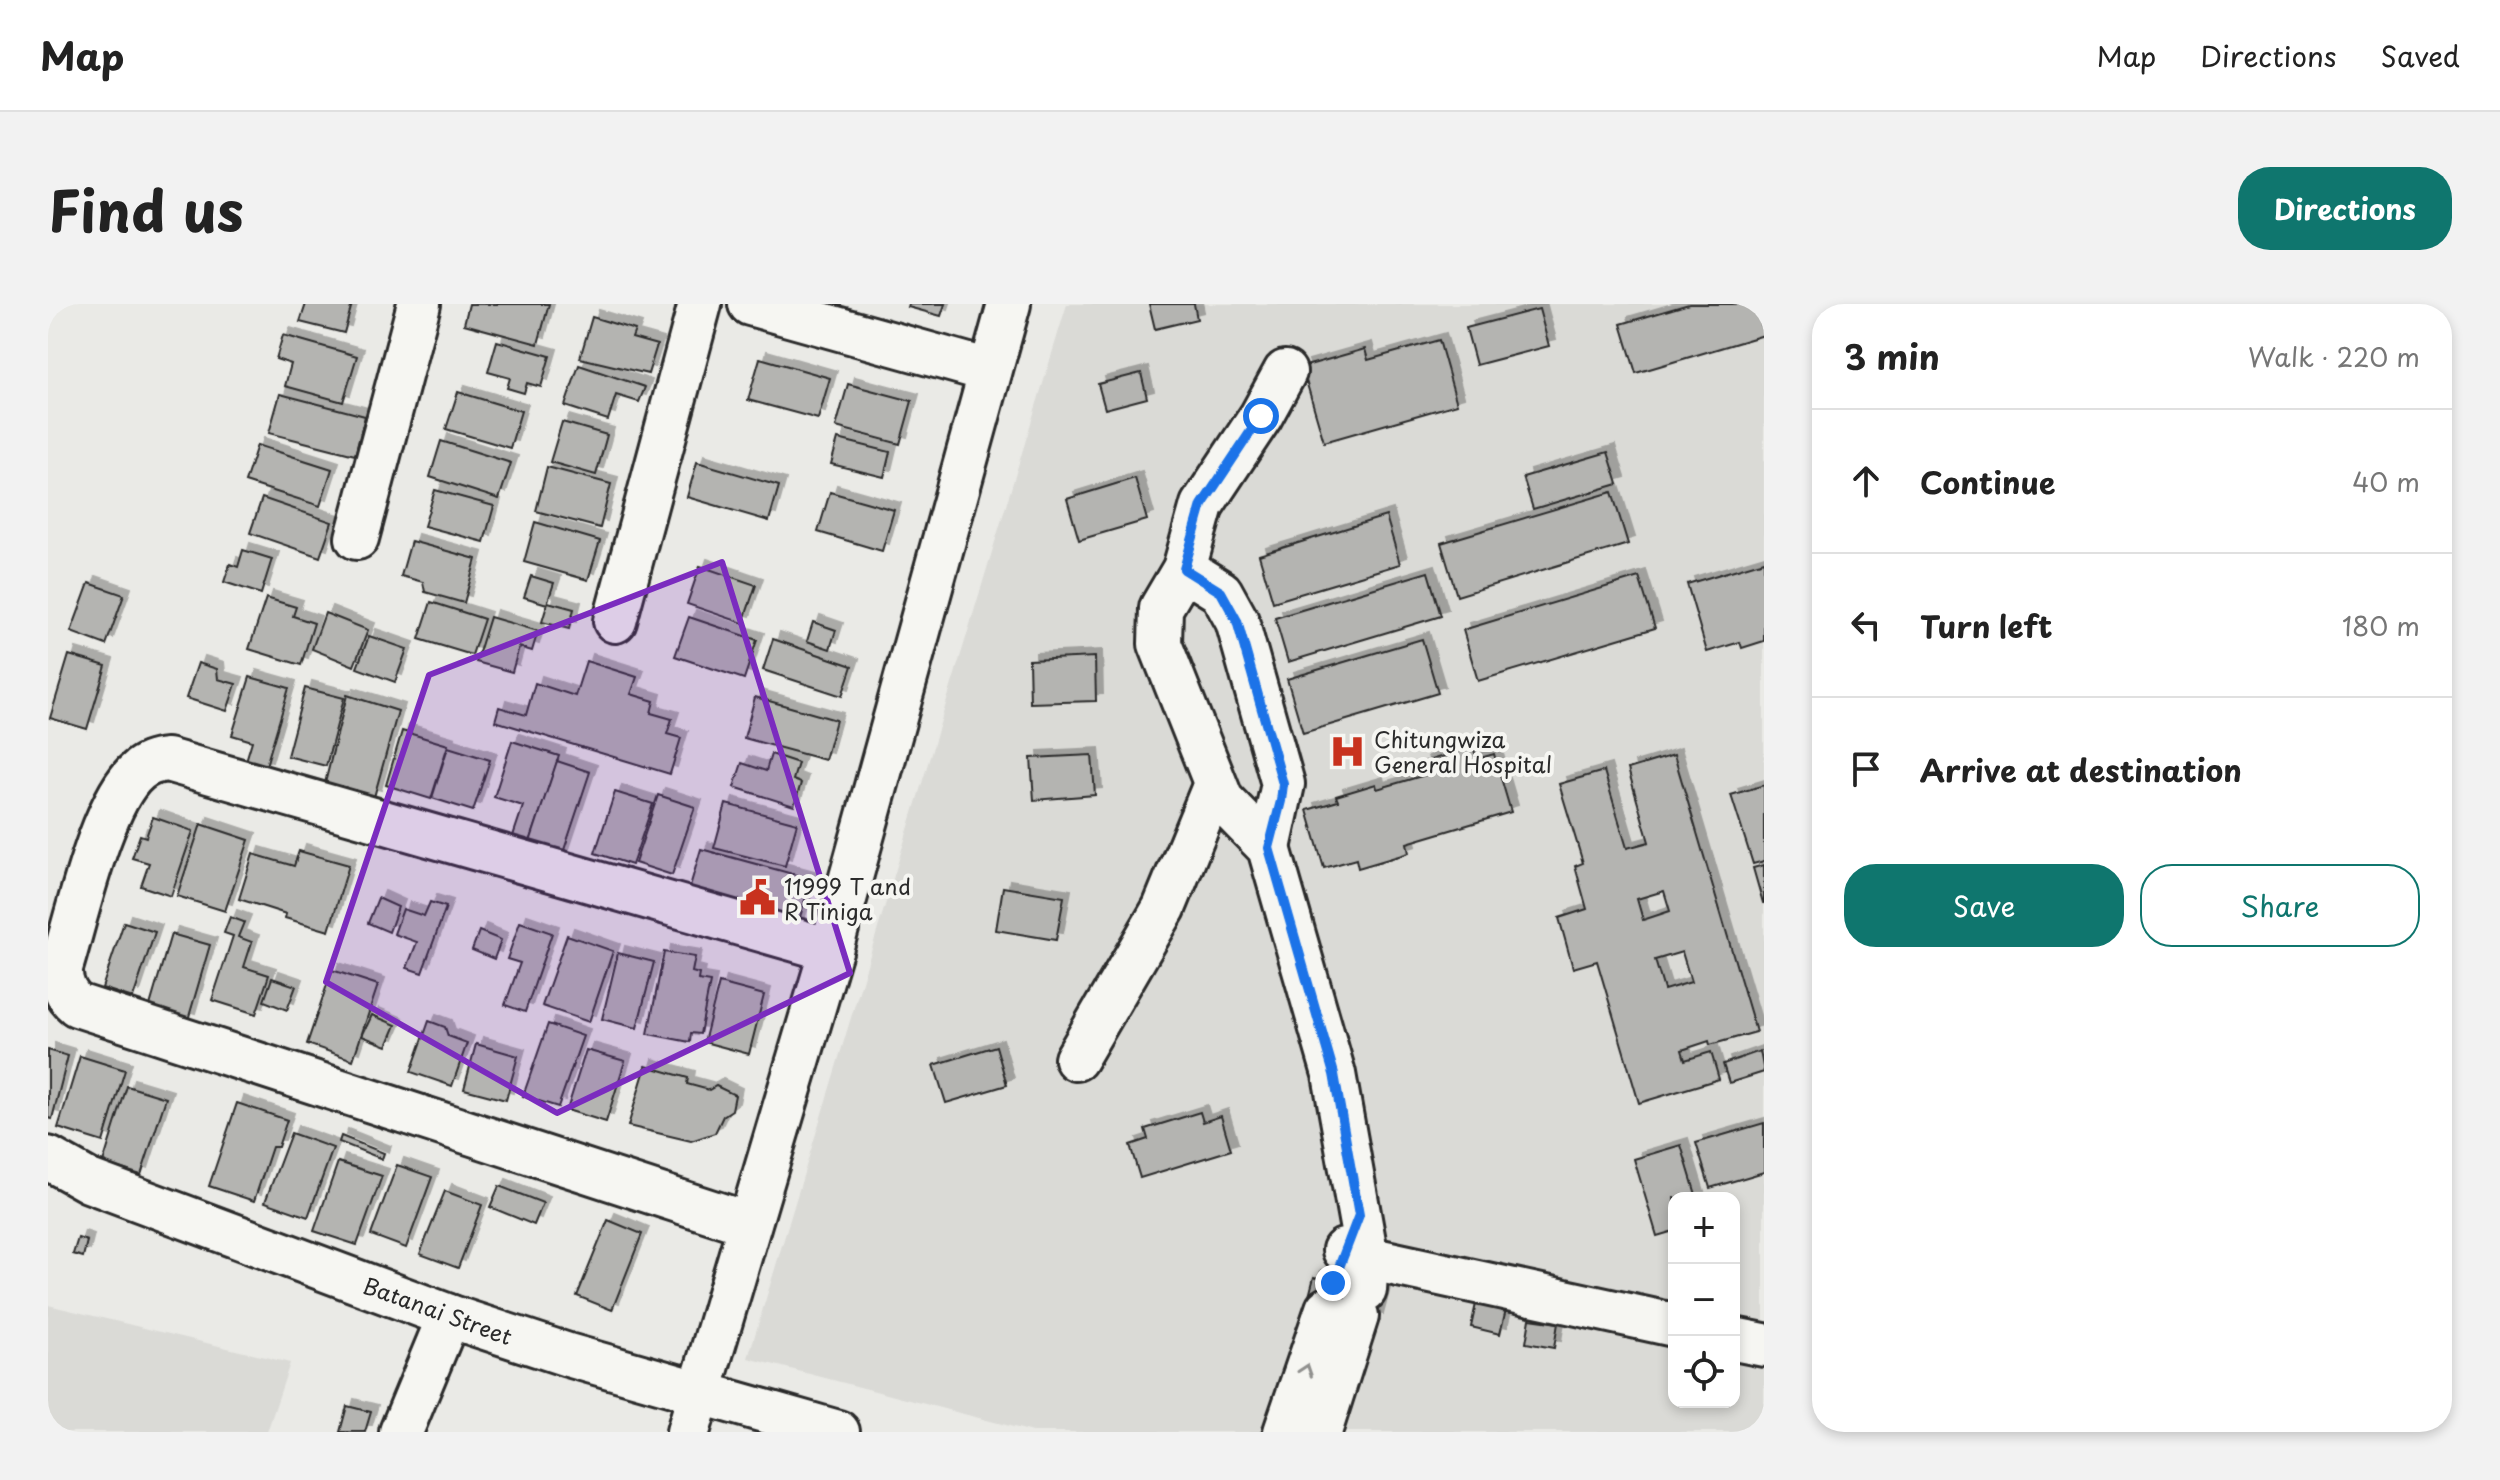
<!DOCTYPE html>
<html lang="en">
<head>
<meta charset="utf-8">
<style>
	body { margin:0; font-family:"Playpen Sans",sans-serif; background:#f2f2f2; color:#222 }
	.controls { position:absolute; right:24px; bottom:24px; display:grid; overflow:hidden; border-radius:16px; box-shadow:0 4px 12px #0003 }
	.controls button { width:72px; height:72px; display:grid; place-items:center; padding:0; border:0; border-bottom:2px solid #e0e0e0; background:#fff; color:#222; font:40px sans-serif }
	.stop { position:absolute; width:24px; height:24px; margin:-18px; border:6px solid #1a73e8; border-radius:50%; background:#fff }
	.stop.end { background:#1a73e8; border-color:#fff; box-shadow:0 2px 8px #0008 }
	.list { margin:0; padding:0; list-style:none }
	h2 { display:flex; justify-content:space-between; align-items:center; height:104px; margin:0; padding:0 32px; font-size:34px }
	h2 small { font-size:26px; font-weight:400; color:#767676 }
	.list li { display:grid; grid-template-columns:52px 1fr auto; gap:24px; align-items:center; box-sizing:border-box; height:144px; padding:0 32px; border-top:2px solid #e0e0e0 }
	.list b { display:block; font-size:30px; white-space:nowrap }
	.list em { font-size:26px; font-style:normal; color:#767676 }
	.actions { display:flex; gap:16px; padding:24px 32px }
	.actions a { flex:1; padding:18px 0; border:2px solid #0f766e; border-radius:32px; text-align:center; font-size:28px; color:#0f766e }
	.actions .main { background:#0f766e; color:#fff }
	.icon { flex:none; width:44px; height:44px; fill:none; stroke:currentColor; stroke-width:2; stroke-linecap:round; stroke-linejoin:round }
	.map { position:relative; flex:none; width:1716px; height:1128px; overflow:hidden; border-radius:32px }
	header { display:flex; align-items:center; gap:48px; box-sizing:border-box; height:112px; padding:0 40px; background:#fff; border-bottom:2px solid #e0e0e0 }
	header strong { font-size:38px }
	nav { display:flex; gap:44px; margin-inline-start:auto; font-size:28px }
	.intro { display:flex; align-items:center; justify-content:space-between; box-sizing:border-box; height:192px; padding:0 48px }
	h1 { margin:0; font-size:56px }
	.button { padding:20px 36px; border-radius:32px; background:#0f766e; color:#fff; font-size:28px; font-weight:700 }
	main { display:flex; gap:48px; padding:0 48px }
	aside { flex:1; background:#fff; border-radius:32px; box-shadow:0 4px 12px #0003 }
	.map>svg:first-child { display:block }
	.built { fill:#dadad6; fill-rule:evenodd }
	.building { fill:#b4b4b1; stroke:#2b2b2b; stroke-width:2; fill-rule:evenodd; filter:url(#shadow) }
	.lines { fill:none; stroke-linecap:round; stroke-linejoin:round }
	.minor-casing { stroke:#2b2b2b; stroke-width:48 }
	.minor { stroke:#f6f6f2; stroke-width:42 }
	.oneway { stroke:#90908e }
	.route { stroke:#1a73e8; stroke-width:10 }
	.marked { fill:#7b2cbf; fill-opacity:0.2; stroke:#7b2cbf; stroke-width:6; stroke-linejoin:round }
	.labels { text-anchor:middle; dominant-baseline:central; stroke-width:8; stroke-linejoin:round; paint-order:stroke }
	.poi-label { font-size:22px; fill:#2b2b2b; stroke:#f6f6f2; text-anchor:start }
	.street-label { font-size:22px; fill:#2b2b2b; stroke:#f6f6f2 }
</style>
</head>
<body>
<header>
<strong>Map</strong>
<nav><a>Map</a><a>Directions</a><a>Saved</a></nav>
</header>
<div class="intro"><h1>Find us</h1><a class="button">Directions</a></div>
<main>
<div class="map">
<svg width="1716" height="1128" viewBox="0 0 1716 1128">
	<defs>
		<filter id="shadow"><feDropShadow dx="7" dy="-7" stdDeviation="0" flood-color="#0004"/></filter>
	</defs>
	<rect width="100%" height="100%" fill="#eaeae6"/>
	<filter id="ink" filterUnits="userSpaceOnUse"><feTurbulence type="fractalNoise" baseFrequency=".0125" numOctaves="2"/><feDisplacementMap in="SourceGraphic" scale="16" xChannelSelector="R" yChannelSelector="G"/><feConvolveMatrix kernelMatrix="1 2 1 2 8 2 1 2 1" color-interpolation-filters="sRGB"/></filter>
	<g filter="url(#ink)">
		<g class="built">
			<path d="M1019,0H1716V1128H985L700,1054ZM1626,894H1686V1098H1626Z"/>
			<path d="M0,1001L242,1059L219,1128H0Z"/>
		</g>
		<g class="building">
			<path d="M258,0H304L296,29L252,18Z"/>
			<path d="M421,0H501L490,40L416,20Z"/>
			<path d="M861,0H897L893,12L860,3Z"/>
			<path d="M1101,0H1146L1149,15L1107,25Z"/>
			<path d="M1641,0H1708L1716,31L1588,69L1573,20Z"/>
			<path d="M1491,5L1501,42L1428,61L1418,24Z"/>
			<path d="M544,13L587,26L584,34L609,41L600,70L532,54Z"/>
			<path d="M235,31L309,52L295,98L237,82L243,60L228,55Z"/>
			<path d="M1391,36L1409,100L1276,138L1254,63L1317,45L1320,56Z"/>
			<path d="M449,37L502,52L493,83L479,79L476,89L459,84L462,74L440,68Z"/>
			<path d="M712,54L782,74L770,115L700,96Z"/>
			<path d="M531,61L597,83L591,98L568,91L560,116L517,102Z"/>
			<path d="M1093,69L1099,94L1057,105L1050,80Z"/>
			<path d="M800,80L864,97L852,140L788,123Z"/>
			<path d="M410,88L473,107L462,144L398,125Z"/>
			<path d="M232,90L317,112L307,151L221,129Z"/>
			<path d="M514,118L559,131L548,171L502,158Z"/>
			<path d="M790,135L842,148L836,173L783,160Z"/>
			<path d="M393,137L463,159L451,195L382,173Z"/>
			<path d="M209,141L284,165L272,202L197,178Z"/>
			<path d="M1560,148L1570,180L1485,205L1475,173Z"/>
			<path d="M649,158L731,182L721,217L639,193Z"/>
			<path d="M499,163L563,180L552,224L488,207Z"/>
			<path d="M1087,174L1099,216L1031,236L1019,195Z"/>
			<path d="M387,186L446,202L436,238L376,222Z"/>
			<path d="M782,188L846,206L834,247L770,228Z"/>
			<path d="M1564,188L1580,240L1409,292L1393,239Z"/>
			<path d="M214,194L284,218L272,253L202,229Z"/>
			<path d="M1338,212L1352,260L1225,298L1211,251Z"/>
			<path d="M487,218L552,237L540,276L476,258Z"/>
			<path d="M363,237L428,255L416,299L377,288L375,278L353,272Z"/>
			<path d="M195,246L224,255L213,290L176,278L182,260L190,263Z"/>
			<path d="M1716,257V337L1694,344L1692,338L1659,348L1639,280Z"/>
			<path d="M652,262L708,281L695,319L639,300Z"/>
			<path d="M1380,268L1393,312L1240,358L1227,314Z"/>
			<path d="M483,272L506,279L499,300L476,293Z"/>
			<path d="M1591,273L1607,324L1430,377L1415,326Z"/>
			<path d="M41,279L76,291L58,341L23,328Z"/>
			<path d="M218,294L248,303L245,312L266,319L253,361L201,345Z"/>
			<path d="M383,298L436,315L424,351L371,335Z"/>
			<path d="M500,298L526,305L521,325L494,318Z"/>
			<path d="M277,309L320,326L306,362L264,345Z"/>
			<path d="M442,313L490,327L484,347L471,343L464,368L428,358Z"/>
			<path d="M641,313L709,336L696,375L627,352Z"/>
			<path d="M765,318L788,326L782,345L759,337Z"/>
			<path d="M321,332L359,345L347,378L309,364Z"/>
			<path d="M725,335L804,362L794,392L715,366Z"/>
			<path d="M1374,335L1390,389L1255,429L1239,375Z"/>
			<path d="M21,351L58,362L39,425L2,414Z"/>
			<path d="M1047,353L1048,397L982,399L981,356Z"/>
			<path d="M538,357L589,373L583,390L606,397L603,409L624,415L619,430L633,434L622,470L447,417L451,403L478,411L487,379L527,392Z"/>
			<path d="M150,359L169,365L170,375L188,380L179,407L138,394Z"/>
			<path d="M202,373L241,384L217,465L197,460L204,437L184,431Z"/>
			<path d="M257,384L296,394L278,462L239,452Z"/>
			<path d="M299,391L350,407L326,493L277,479Z"/>
			<path d="M707,393L788,416L777,456L696,434Z"/>
			<path d="M354,427L400,441L383,495L338,481Z"/>
			<path d="M464,437L511,452L479,547L462,541L475,502L446,493Z"/>
			<path d="M400,443L442,456L425,507L384,494Z"/>
			<path d="M1425,443L1429,455L1446,450L1463,508L1359,539L1361,549L1310,564L1308,555L1276,564L1259,506L1290,497L1288,492L1328,480L1329,485L1377,471L1373,459Z"/>
			<path d="M723,450L750,459L745,476L753,479L746,502L686,483L694,459L718,467Z"/>
			<path d="M1044,451L1047,491L986,496L983,454Z"/>
			<path d="M1626,451L1708,728L1662,741L1661,737L1634,746L1637,756L1663,748L1671,775L1591,799L1549,657L1525,664L1511,614L1539,605L1527,562L1535,559L1511,480L1556,467L1579,544L1601,538L1580,465ZM1616,587L1622,607L1595,616L1589,595ZM1634,648L1643,678L1616,686L1607,656Z"/>
			<path d="M509,457L542,468L512,558L479,547Z"/>
			<path d="M1716,481V557L1705,560L1683,491Z"/>
			<path d="M567,488L605,500L584,561L547,549Z"/>
			<path d="M610,491L647,503L624,571L587,559Z"/>
			<path d="M678,500L749,519L737,562L666,544Z"/>
			<path d="M105,513L145,527L123,592L93,582L101,559L84,554L92,531L98,533Z"/>
			<path d="M153,520L201,536L177,607L129,592Z"/>
			<path d="M653,545L763,575L748,627L638,596Z"/>
			<path d="M251,547L301,561L281,627L237,614L238,610L191,595L205,550L246,562Z"/>
			<path d="M1716,561V599H1715L1705,564Z"/>
			<path d="M955,583L1016,593L1008,636L948,626Z"/>
			<path d="M330,594L350,603L341,628L320,619Z"/>
			<path d="M382,598L398,603L374,669L359,664L369,638L346,630L355,605L376,612Z"/>
			<path d="M182,613L196,618L190,633L204,638L196,663L221,671L208,710L164,696L185,632L176,629Z"/>
			<path d="M76,618L107,628L85,694L54,684Z"/>
			<path d="M472,618L504,629L477,708L457,701L472,659L459,655Z"/>
			<path d="M431,627L453,636L446,655L424,646Z"/>
			<path d="M123,630L162,641L140,716L101,705Z"/>
			<path d="M519,631L565,647L541,718L494,702Z"/>
			<path d="M616,648L647,653L644,668L651,670L650,676L662,678L652,730L643,729L642,738L600,730Z"/>
			<path d="M570,649L606,658L589,724L554,715Z"/>
			<path d="M284,666L330,681L305,756L259,740Z"/>
			<path d="M224,674L248,682L239,706L216,697Z"/>
			<path d="M671,679L716,691L701,750L656,738Z"/>
			<path d="M324,711L348,721L339,742L314,732Z"/>
			<path d="M381,717L397,723L400,732L419,739L404,782L363,768Z"/>
			<path d="M500,720L535,732L510,803L475,792Z"/>
			<path d="M428,740L470,752L458,796L416,785Z"/>
			<path d="M948,742L959,781L898,799L886,761Z"/>
			<path d="M0,746L20,752L4,815L0,814Z"/>
			<path d="M538,746L577,757L558,818L519,806Z"/>
			<path d="M1712,747L1716,768L1681,779L1675,760Z"/>
			<path d="M32,752L77,766L55,838L10,824Z"/>
			<path d="M598,762L640,774L639,780L661,786L668,782L687,791L684,806L675,812L667,829L643,837L580,822Z"/>
			<path d="M79,782L118,794L93,871L55,859Z"/>
			<path d="M189,799L239,816L230,843H224L206,897L161,882Z"/>
			<path d="M1152,808L1155,818L1173,812L1183,846L1092,874L1082,841L1100,835L1097,825Z"/>
			<path d="M1716,819V868L1662,884L1648,839Z"/>
			<path d="M243,829L285,844L260,913L217,898Z"/>
			<path d="M293,832L336,849L334,855L291,838Z"/>
			<path d="M1633,841L1649,894H1626V927L1609,932L1586,855Z"/>
			<path d="M290,858L334,872L309,941L266,927Z"/>
			<path d="M349,861L384,873L358,944L323,931Z"/>
			<path d="M451,882L495,899L486,921L442,903Z"/>
			<path d="M397,887L434,901L410,964L372,950Z"/>
			<path d="M560,916L594,930L564,1006L529,992Z"/>
			<path d="M30,934L39,937L35,953L25,950Z"/>
			<path d="M1266,973L1335,991L1328,1017L1259,1000Z"/>
			<path d="M1429,995L1459,1001L1452,1030L1423,1023Z"/>
			<path d="M1482,1015L1510,1019L1506,1044L1478,1039Z"/>
			<path d="M299,1102L323,1108L317,1128H292Z"/>
		</g>
		<g class="lines">
			<defs>
				<g id="minor">
					<path d="M702,0L942,67"/>
					<path d="M1237,68L1213,112L1154,201L1136,265L1113,304L1112,340L1174,496L1221,544L1286,770L1319,954L1317,986"/>
					<path d="M309,234L371,0"/>
					<path d="M1136,265L1173,288L1189,317L1235,480L1221,544"/>
					<path d="M567,317L652,0"/>
					<path d="M1028,755L1116,604L1167,480"/>
					<path d="M0,854L41,877L401,1012L520,1051L790,1128"/>
					<path d="M701,920L29,701C18,692 12,679 13,664C28,616 53,498 90,467C98,460 108,457 119,456L783,646"/>
					<path d="M1296,946L1319,954L1626,1021"/>
					<path d="M1686,1035L1716,1041"/>
					<path d="M353,1128L401,1012"/>
					<path d="M640,1128L783,646L961,0"/>
					<path d="M1237,1128L1279,1005"/>
					<path d="M1272,1128L1309,1012"/>
				</g>
			</defs>
			<use href="#minor" class="minor-casing"/>
			<use href="#minor" class="minor"/>
		</g>
		<defs><path id="oneway-chevron" d="M-2-3.5L2.5 0L-2 3.5" fill="none" stroke-width="1.6" stroke-linecap="round" stroke-linejoin="round" transform="scale(2)"/></defs>
		<use class="oneway" href="#oneway-chevron" transform="translate(1258 1066) rotate(-71)"/>
	</g>
	<g class="lines" filter="url(#ink)">
		<path class="route" d="M1213,112L1154,201L1136,265L1173,288L1189,317L1235,480L1233,497L1221,544L1286,770L1311,911L1285,979"/>
	</g>
	<path class="marked" d="M674,258L802,669L509,809L278,678L381,371Z"/>
	<defs>
		<symbol id="hospital-bare" viewBox="-9 -9 18 18"><path d="M-5-5h3v3.5h4V-5h3V5h-3V1.5h-4V5h-3Z" fill="#c8321e" stroke="#f6f6f2" stroke-width="2.5" paint-order="stroke"/></symbol>
		<symbol id="civic-bare" viewBox="-9 -9 18 18"><path d="M-.6-6.5H3V-4.5H.6V-3L4-1V1h2V6H-6V1h2V-1L-.6-3ZM-1.2 2.5V6h2.4V2.5Z" fill="#c8321e" stroke="#f6f6f2" stroke-width="2.5" paint-order="stroke"/></symbol>
	</defs>
	<g fill-rule="evenodd">
		<use href="#hospital-bare" x="1274" y="422" width="51" height="51"/>
		<use href="#civic-bare" x="684" y="568" width="51" height="51"/>
	</g>
	<g class="labels">
		<g class="poi-label">
			<text x="1326" y="434">Chitungwiza<tspan x="1326" dy="25">General Hospital</tspan></text>
			<text x="736" y="581">11999 T and<tspan x="736" dy="25">R Tiniga</tspan></text>
		</g>
		<g class="street-label">
			<text transform="translate(390 1006) rotate(20)">Batanai Street</text>
		</g>
	</g>
</svg>
<div class="controls">
<button>+</button>
<button>−</button>
<button><svg class="icon" aria-label="locate" viewBox="0 0 24 24"><circle cx="12" cy="12" r="6"/><path d="M12 2v4M12 18v4M2 12h4M18 12h4"/></svg></button>
</div>
<div class="stop" style="left:1213px;top:112px"></div>
<div class="stop end" style="left:1285px;top:979px"></div>
</div>
<aside>
<h2>3 min<small>Walk · 220 m</small></h2>
<ul class="list">
<li><svg class="icon" aria-label="ahead" viewBox="0 0 24 24"><path d="M12 20V5M6 11l6-6 6 6"/></svg><div><b>Continue</b></div><em>40 m</em></li>
<li><svg class="icon" aria-label="left" viewBox="0 0 24 24"><path d="M17 20v-9H6M10 6l-5 5 5 5"/></svg><div><b>Turn left</b></div><em>180 m</em></li>
<li><svg class="icon" aria-label="arrive" viewBox="0 0 24 24"><path d="M6 21V4h12l-3 4 3 4H6"/></svg><div><b>Arrive at destination</b></div></li>
</ul>
<div class="actions"><a class="main">Save</a><a>Share</a></div>
</aside>
</main>
</body>
</html>
